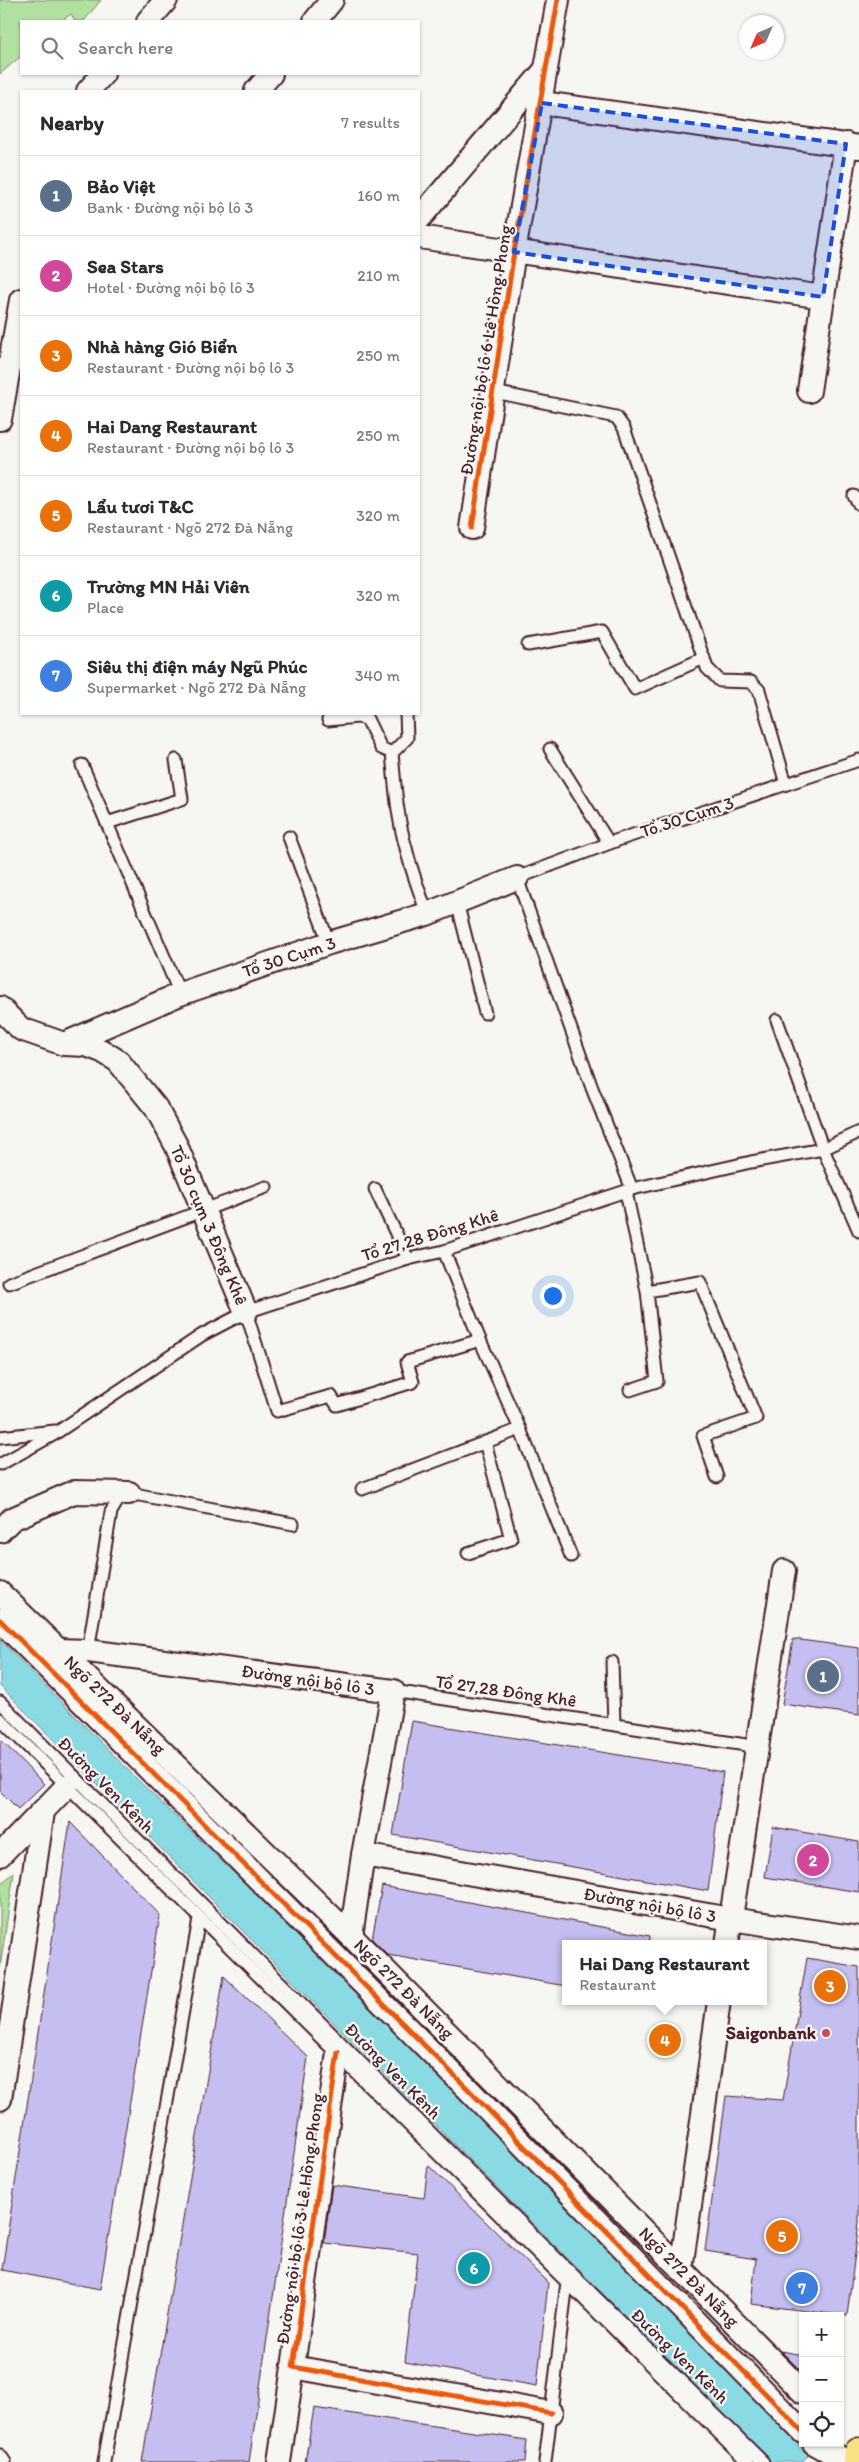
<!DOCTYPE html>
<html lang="en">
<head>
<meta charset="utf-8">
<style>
	body { margin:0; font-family:Itim,sans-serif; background:#f7f7f7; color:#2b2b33 }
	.controls { position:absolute; right:15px; bottom:15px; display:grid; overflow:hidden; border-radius:0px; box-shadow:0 1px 4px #0004 }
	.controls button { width:45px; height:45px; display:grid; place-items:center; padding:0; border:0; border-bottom:1px solid #e1e1e2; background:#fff; color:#2b2b33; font:25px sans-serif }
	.compass { position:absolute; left:739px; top:15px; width:45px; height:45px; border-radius:50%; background:#fff; box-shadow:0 1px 4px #0004; rotate:225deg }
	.you { position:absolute; left:552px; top:1295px; width:18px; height:18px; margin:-12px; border:4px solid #fff; border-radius:50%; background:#1a73e8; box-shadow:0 0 0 8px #1a73e833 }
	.badge { display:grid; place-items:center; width:32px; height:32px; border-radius:50%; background:#d93025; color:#fff; font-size:16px; font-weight:700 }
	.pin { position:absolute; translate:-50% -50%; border:2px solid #fff; box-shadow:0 1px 5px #0006 }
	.popup { position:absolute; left:562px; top:1940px; width:205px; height:65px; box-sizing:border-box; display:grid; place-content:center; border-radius:0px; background:#fff; filter:drop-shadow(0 1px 4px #0005); font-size:16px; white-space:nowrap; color:#7c7c81 }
	.popup b { font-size:19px; color:#2b2b33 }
	.popup::after { content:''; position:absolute; left:50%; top:100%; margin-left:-10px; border:10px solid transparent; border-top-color:#fff }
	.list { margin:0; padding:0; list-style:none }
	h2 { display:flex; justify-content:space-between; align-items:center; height:65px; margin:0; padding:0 20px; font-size:21px }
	h2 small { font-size:16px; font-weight:400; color:#7c7c81 }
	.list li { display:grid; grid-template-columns:32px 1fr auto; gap:15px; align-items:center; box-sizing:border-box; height:80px; padding:0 20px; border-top:1px solid #e1e1e2 }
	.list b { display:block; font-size:19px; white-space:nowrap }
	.list p { margin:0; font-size:16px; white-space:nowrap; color:#7c7c81 }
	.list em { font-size:16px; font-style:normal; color:#7c7c81 }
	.icon { flex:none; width:28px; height:28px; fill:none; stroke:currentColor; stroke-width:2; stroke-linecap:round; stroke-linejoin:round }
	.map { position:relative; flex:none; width:859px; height:2462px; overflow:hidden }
	.search { position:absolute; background:#fff; box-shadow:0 1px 4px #0004; left:20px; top:20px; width:400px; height:55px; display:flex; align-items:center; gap:12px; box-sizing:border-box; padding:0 18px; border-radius:0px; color:#7c7c81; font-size:19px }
	.panel { position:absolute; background:#fff; box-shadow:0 1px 4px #0004; left:20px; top:90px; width:400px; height:625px; border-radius:0px }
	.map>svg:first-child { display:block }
	.green { fill:#b1e1a0; stroke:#7e8066 }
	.water { fill:#89dae3; stroke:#708f99 }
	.building { fill:#c5bef0; stroke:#4a1f2b }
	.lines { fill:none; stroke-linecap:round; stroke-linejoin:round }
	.service-casing { stroke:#4a1f2b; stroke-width:15 }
	.minor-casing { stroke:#4a1f2b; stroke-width:26 }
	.primary-casing { stroke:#4a1f2b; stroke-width:31 }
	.service { stroke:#f6f6f2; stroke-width:11 }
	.minor { stroke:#f6f6f2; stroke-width:22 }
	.primary { stroke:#f8e281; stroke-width:28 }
	.cycleway-casing { stroke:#f6f6f2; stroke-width:8 }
	.cycleway { stroke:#e8590c; stroke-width:5 }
	.marked { fill:#1d4ed8; fill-opacity:0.2; stroke:#1d4ed8; stroke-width:4; stroke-dasharray:10 6; stroke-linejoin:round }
	.poi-dot { fill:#d1495b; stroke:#f6f6f2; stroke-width:2 }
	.labels { text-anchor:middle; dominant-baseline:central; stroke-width:4.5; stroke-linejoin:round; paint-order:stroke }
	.street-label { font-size:18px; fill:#4a1f2b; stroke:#f6f6f2 }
	.poi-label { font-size:18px; font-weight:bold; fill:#4a1f2b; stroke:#f6f6f2; text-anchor:end }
</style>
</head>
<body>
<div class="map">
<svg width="859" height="2462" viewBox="0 0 859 2462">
	<rect width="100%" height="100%" fill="#f6f6f2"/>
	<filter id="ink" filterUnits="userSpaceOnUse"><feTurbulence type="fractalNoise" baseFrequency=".02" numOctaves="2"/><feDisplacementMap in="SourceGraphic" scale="10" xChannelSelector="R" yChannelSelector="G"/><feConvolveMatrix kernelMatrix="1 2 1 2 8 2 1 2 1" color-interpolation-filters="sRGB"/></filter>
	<g filter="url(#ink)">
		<g class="green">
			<path d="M0,0H101L84,21H75L71,14L61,21H21V56L0,74Z"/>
			<path d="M14,1872L0,1968V1885Z"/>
		</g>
		<path class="water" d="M0,1640L136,1778L370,2005L808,2455L802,2462H769L0,1686Z"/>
		<g class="building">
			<path d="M793,1639L859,1648V1715L782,1704Z"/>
			<path d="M412,1721L723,1772L708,1891L393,1835Z"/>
			<path d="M0,1739L44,1784L18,1809L0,1791Z"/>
			<path d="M70,1822L160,1915L100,2289L2,2270Z"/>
			<path d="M773,1827L859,1842V1892L765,1877Z"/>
			<path d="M382,1886L650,1936L649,1944H566V1986L388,1955L372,1939Z"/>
			<path d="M807,1958L859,1967V2222L847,2316L751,2304L756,2259L705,2251L726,2096L783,2100Z"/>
			<path d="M224,1976L308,2057L249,2462H142Z"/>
			<path d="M428,2165L548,2283L537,2386L405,2362L418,2253L324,2243L332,2185L424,2198Z"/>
			<path d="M781,2351L803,2355V2373Z"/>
			<path d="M314,2408L527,2440L525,2462H305Z"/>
		</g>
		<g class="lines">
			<defs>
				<g id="service">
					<path d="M494,392L616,417L624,428L707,668L720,681L751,682L759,690L786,784"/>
					<path d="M854,496L859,504"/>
					<path d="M528,645L602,632L635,689L704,658"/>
					<path d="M406,714L407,738L392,753C395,785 397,817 406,848C411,870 420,892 427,914"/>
					<path d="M328,720L357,717L367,719L381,748L392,753"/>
					<path d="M550,749L609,843"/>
					<path d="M82,765L180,994"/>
					<path d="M107,823L182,799L176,760"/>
					<path d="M289,837L329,943"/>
					<path d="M457,902L485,1013"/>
					<path d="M777,1020L823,1149L859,1231"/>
					<path d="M375,1189L408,1259"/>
					<path d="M632,1189L592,1088L517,878L618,840L859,760"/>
					<path d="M626,1192L647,1291L657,1381L630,1390"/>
					<path d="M444,1251L480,1340L520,1429L571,1556"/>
					<path d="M9,1283L266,1187"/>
					<path d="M647,1291L700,1282L756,1418L703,1436L717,1477"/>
					<path d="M246,1312L277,1411L331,1396L337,1405L413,1382L407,1362L480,1340"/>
					<path d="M0,1437L55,1431"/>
					<path d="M1,1464L53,1435L202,1335L246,1312L408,1259L444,1251L632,1189L751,1162L823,1149L859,1132"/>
					<path d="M362,1489L520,1429"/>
					<path d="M468,1553L511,1539L485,1442"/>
					<path d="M88,1651L111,1512L118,1500L129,1493L293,1524"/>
					<path d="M612,1662L614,1724"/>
					<path d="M393,1691L759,1747"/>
					<path d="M0,1702L563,2265L763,2462"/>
					<path d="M0,1719L748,2462"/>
					<path d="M0,2455L5,2462"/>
					<path d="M104,2462L199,1919"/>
					<path d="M545,2462L567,2282"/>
				</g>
				<g id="minor">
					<path d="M148,21L166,0"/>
					<path d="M315,21L332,0"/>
					<path d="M88,91L103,74"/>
					<path d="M256,91L271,74"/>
					<path d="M542,103L859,147"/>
					<path d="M419,219L546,69"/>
					<path d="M419,237L823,297"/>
					<path d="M809,391L846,144"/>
					<path d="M0,419L21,300"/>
					<path d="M472,528L514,252L558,0"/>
					<path d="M0,1008L21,1029L64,1044L86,1045L102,1051L118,1061L156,1108L176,1145L246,1312"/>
					<path d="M64,1044L180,994L329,943L427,914L517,878"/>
					<path d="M0,1531L12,1519L74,1492L129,1493"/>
					<path d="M0,1593L351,1936L803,2392"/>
					<path d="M0,1620L467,2088L803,2432"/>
					<path d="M58,1650L88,1651L393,1691L363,1855L351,1936"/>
					<path d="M0,1855L67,1786"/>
					<path d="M363,1855L731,1919L859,1938"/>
					<path d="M727,1944L784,1571"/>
					<path d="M338,2052L293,2367L551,2413"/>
					<path d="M0,2099L43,1812"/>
					<path d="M681,2269L719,2001"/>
					<path d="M814,2443L839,2457"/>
					<path d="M279,2462L293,2367"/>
				</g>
				<path id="primary" d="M858,2462L859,2452"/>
			</defs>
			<use href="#service" class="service-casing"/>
			<use href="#minor" class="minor-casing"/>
			<use href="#primary" class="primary-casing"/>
			<use href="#service" class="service"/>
			<use href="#minor" class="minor"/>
			<use href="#primary" class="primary"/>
			<defs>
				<g id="cycleway">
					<path d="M472,528L514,252L558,0"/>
					<path d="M0,1620L467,2088L803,2432"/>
					<path d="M338,2052L293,2367L551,2413"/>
				</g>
			</defs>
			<use href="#cycleway" class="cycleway-casing"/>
			<use href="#cycleway" class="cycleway"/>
		</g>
	</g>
	<path class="marked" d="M542,103L846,144L823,297L514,252Z"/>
	<circle class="poi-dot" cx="826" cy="2033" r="5"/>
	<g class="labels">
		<g class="street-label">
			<text transform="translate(486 350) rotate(-81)">Đường nội bộ lô 6 Lê Hồng Phong</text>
			<text transform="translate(687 817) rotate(-18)">Tổ 30 Cụm 3</text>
			<text transform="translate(289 957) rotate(-18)">Tổ 30 Cụm 3</text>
			<text transform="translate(209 1225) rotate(67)">Tổ 30 cụm 3 Đông Khê</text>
			<text transform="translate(430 1235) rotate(-17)">Tổ 27,28 Đông Khê</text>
			<text transform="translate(308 1680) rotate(8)">Đường nội bộ lô 3</text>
			<text transform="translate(506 1691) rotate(8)">Tổ 27,28 Đông Khê</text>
			<text transform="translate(115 1705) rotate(44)">Ngõ 272 Đà Nẵng</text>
			<text transform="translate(106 1785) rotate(45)">Đường Ven Kênh</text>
			<text transform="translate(650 1905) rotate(10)">Đường nội bộ lô 3</text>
			<text transform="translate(404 1989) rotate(45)">Ngõ 272 Đà Nẵng</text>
			<text transform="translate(393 2071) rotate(45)">Đường Ven Kênh</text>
			<text transform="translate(300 2219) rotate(-82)">Đường nội bộ lô 3 Lê Hồng Phong</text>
			<text transform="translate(689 2277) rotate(45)">Ngõ 272 Đà Nẵng</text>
			<text transform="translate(680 2356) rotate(44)">Đường Ven Kênh</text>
		</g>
		<g class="poi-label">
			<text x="816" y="2033">Saigonbank</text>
		</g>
	</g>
</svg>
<div class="controls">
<button>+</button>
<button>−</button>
<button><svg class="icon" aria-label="locate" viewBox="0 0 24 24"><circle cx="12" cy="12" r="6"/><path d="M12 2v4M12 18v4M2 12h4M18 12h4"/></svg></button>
</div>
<svg class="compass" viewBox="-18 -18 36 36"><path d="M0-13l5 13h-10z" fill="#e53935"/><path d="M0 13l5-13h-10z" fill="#7c7c81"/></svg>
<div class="you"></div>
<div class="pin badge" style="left:823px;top:1676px;background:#5c6f8a">1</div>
<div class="pin badge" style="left:813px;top:1860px;background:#d1479c">2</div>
<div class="pin badge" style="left:830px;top:1986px;background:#e8710a">3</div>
<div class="pin badge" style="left:665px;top:2040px;background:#e8710a">4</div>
<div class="popup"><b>Hai Dang Restaurant</b>Restaurant</div>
<div class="pin badge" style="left:782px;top:2236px;background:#e8710a">5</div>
<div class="pin badge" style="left:474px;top:2268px;background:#0f9aa8">6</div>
<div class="pin badge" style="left:802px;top:2288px;background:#3f7fe0">7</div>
<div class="search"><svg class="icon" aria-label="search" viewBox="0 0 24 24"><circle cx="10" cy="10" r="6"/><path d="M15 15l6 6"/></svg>Search here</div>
<section class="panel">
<h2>Nearby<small>7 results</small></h2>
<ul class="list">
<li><span class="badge" style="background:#5c6f8a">1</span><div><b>Bảo Việt</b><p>Bank · Đường nội bộ lô 3</p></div><em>160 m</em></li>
<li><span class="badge" style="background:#d1479c">2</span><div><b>Sea Stars</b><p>Hotel · Đường nội bộ lô 3</p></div><em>210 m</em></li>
<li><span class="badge" style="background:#e8710a">3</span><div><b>Nhà hàng Gió Biển</b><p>Restaurant · Đường nội bộ lô 3</p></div><em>250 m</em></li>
<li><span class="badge" style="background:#e8710a">4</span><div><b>Hai Dang Restaurant</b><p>Restaurant · Đường nội bộ lô 3</p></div><em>250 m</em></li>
<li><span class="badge" style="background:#e8710a">5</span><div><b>Lẩu tươi T&amp;C</b><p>Restaurant · Ngõ 272 Đà Nẵng</p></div><em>320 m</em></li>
<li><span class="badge" style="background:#0f9aa8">6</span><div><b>Trường MN Hải Viên</b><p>Place</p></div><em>320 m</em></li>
<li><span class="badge" style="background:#3f7fe0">7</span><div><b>Siêu thị điện máy Ngũ Phúc</b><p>Supermarket · Ngõ 272 Đà Nẵng</p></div><em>340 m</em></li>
</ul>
</section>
</div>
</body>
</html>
